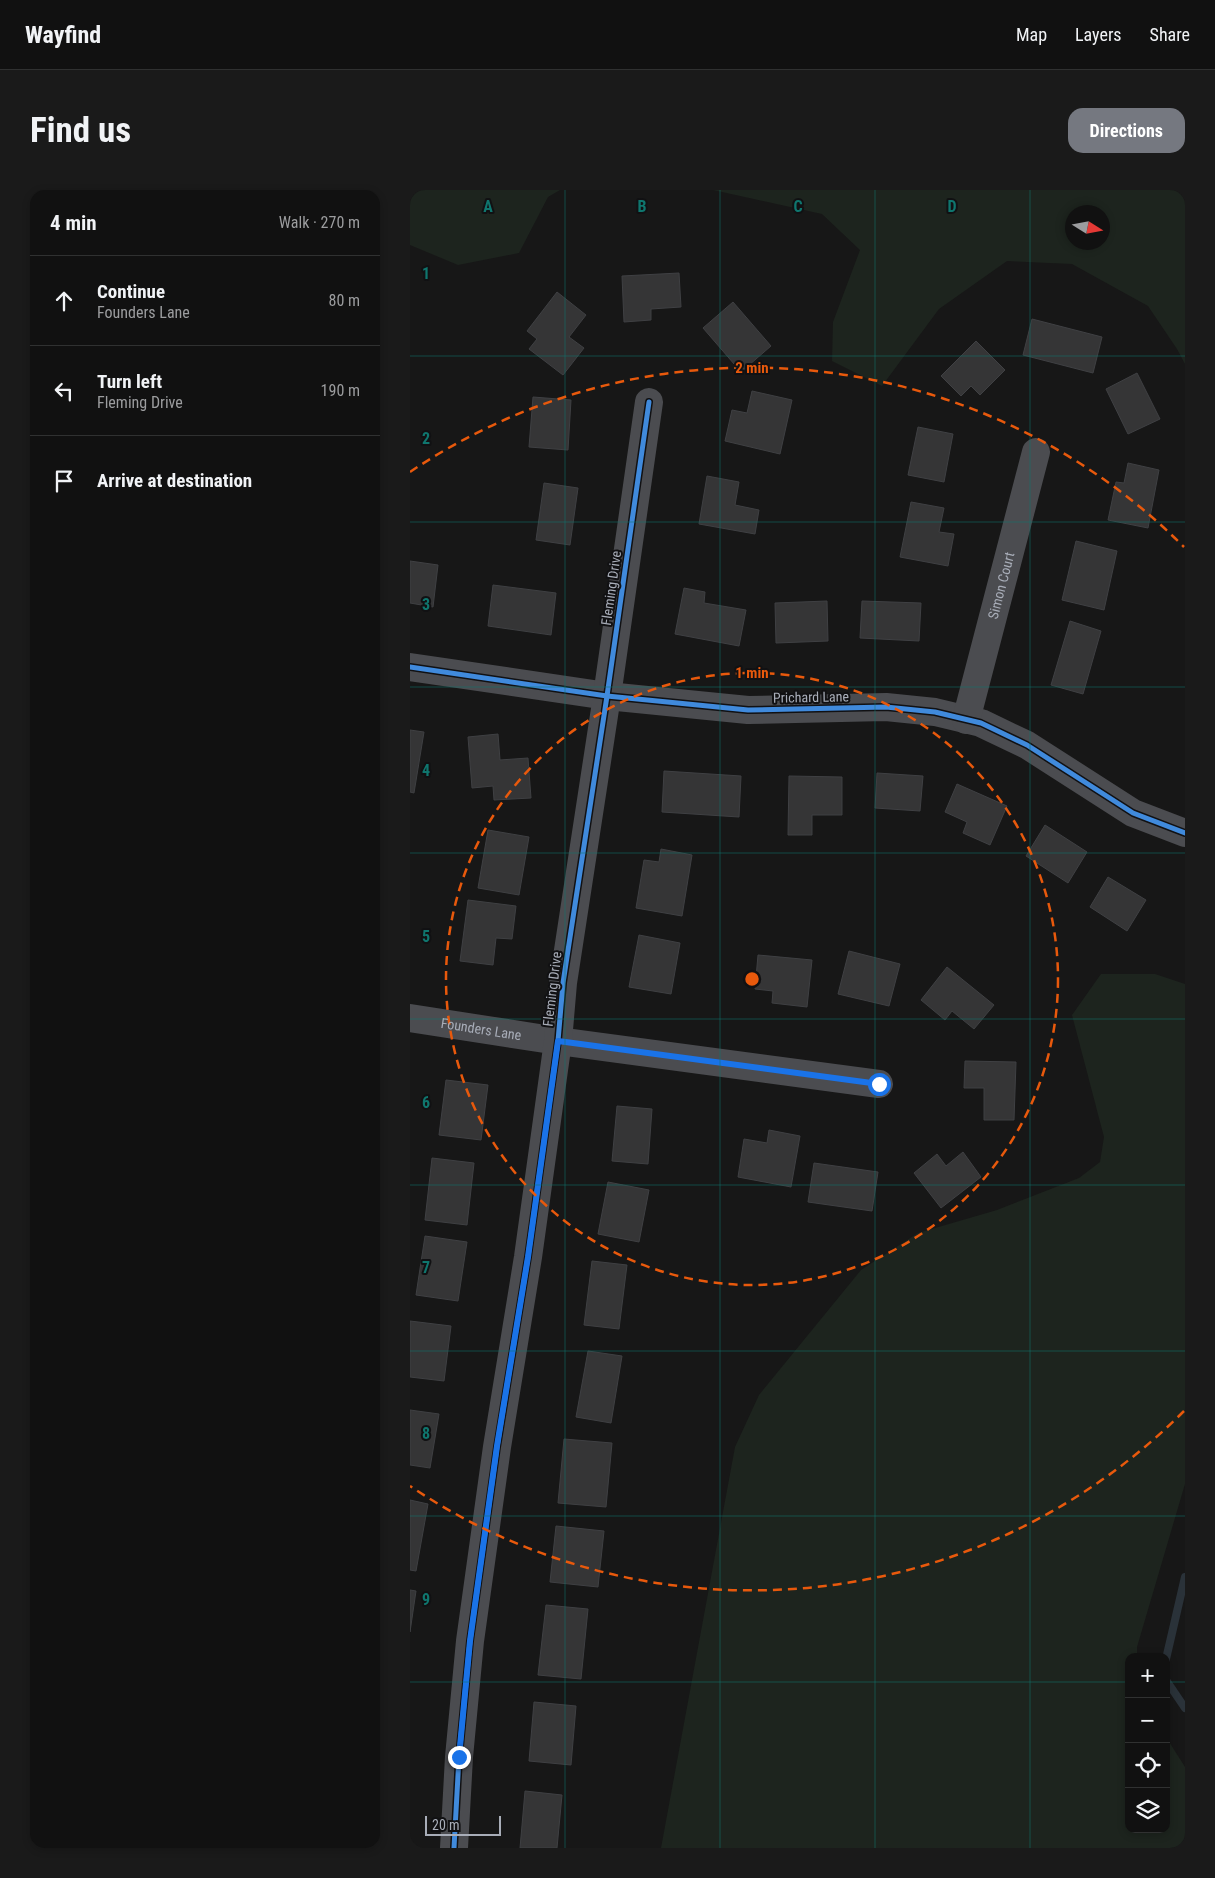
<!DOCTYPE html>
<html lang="en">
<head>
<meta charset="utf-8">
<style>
	body { margin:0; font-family:"Roboto Condensed",sans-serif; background:#1a1a1a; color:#f1f3f6 }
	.controls { position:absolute; right:15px; bottom:15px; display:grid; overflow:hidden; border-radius:10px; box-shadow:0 2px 8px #0003 }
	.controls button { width:45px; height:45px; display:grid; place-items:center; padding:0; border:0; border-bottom:1px solid #303131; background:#111; color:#f1f3f6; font:25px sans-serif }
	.compass { position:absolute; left:655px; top:15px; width:45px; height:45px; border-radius:50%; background:#111; box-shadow:0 2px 8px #0003; rotate:101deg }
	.scale { position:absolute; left:15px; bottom:12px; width:76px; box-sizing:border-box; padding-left:5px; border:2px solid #a8adb8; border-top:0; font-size:14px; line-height:18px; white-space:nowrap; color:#a8adb8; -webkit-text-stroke:4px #111113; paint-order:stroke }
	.stop { position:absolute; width:15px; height:15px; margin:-11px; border:4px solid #1a73e8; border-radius:50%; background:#fff }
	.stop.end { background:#1a73e8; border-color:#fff; box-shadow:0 1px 5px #0008 }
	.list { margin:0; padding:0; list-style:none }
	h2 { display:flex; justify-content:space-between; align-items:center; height:65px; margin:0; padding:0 20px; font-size:21px }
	h2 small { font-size:16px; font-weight:400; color:#9c9d9f }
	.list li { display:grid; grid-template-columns:32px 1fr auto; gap:15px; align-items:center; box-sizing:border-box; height:90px; padding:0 20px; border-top:1px solid #303131 }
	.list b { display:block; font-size:19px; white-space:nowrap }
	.list p { margin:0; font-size:16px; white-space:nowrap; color:#9c9d9f }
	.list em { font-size:16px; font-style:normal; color:#9c9d9f }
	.icon { flex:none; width:28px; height:28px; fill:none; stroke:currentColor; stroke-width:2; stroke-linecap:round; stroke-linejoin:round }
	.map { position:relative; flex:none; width:775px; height:1658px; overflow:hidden; border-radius:15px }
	header { display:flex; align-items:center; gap:30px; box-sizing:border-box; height:70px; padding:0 25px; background:#111; border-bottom:1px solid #303131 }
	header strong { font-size:24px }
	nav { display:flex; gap:28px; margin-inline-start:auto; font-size:18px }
	.intro { display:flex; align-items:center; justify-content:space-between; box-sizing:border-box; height:120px; padding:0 30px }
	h1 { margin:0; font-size:35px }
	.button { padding:12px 22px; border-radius:15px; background:#757880; color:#fff; font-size:18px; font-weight:700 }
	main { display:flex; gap:30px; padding:0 30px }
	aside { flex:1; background:#111; border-radius:15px; box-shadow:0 2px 8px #0003 }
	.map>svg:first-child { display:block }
	.green { fill:#1d241e; fill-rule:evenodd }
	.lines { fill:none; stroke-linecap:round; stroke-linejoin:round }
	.stream { stroke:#2a3239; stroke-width:8 }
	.building { fill:#353536; stroke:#3f4043 }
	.minor { stroke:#4b4c50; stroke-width:28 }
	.cycleway-casing { stroke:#111113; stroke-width:8 }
	.cycleway { stroke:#408adc; stroke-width:5 }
	.route { stroke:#1a73e8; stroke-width:6 }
	.grid { fill:none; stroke:#0f766e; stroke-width:1; stroke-opacity:0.55 }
	.ring { fill:none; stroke:#e8590c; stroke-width:2.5; stroke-dasharray:9 6 }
	.labels { text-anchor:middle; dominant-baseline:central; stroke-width:4; stroke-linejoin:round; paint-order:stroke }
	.street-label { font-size:14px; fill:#a8adb8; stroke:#111113 }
	.grid-label { font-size:16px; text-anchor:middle; font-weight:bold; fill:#0f766e; stroke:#111113; stroke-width:4; stroke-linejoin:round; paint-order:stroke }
	.centre { fill:#e8590c; stroke:#111113; stroke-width:2.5 }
	.ring-label { font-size:15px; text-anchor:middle; font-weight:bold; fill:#e8590c; stroke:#111113; stroke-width:4; stroke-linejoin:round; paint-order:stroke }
</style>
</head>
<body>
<header>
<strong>Wayfind</strong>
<nav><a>Map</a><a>Layers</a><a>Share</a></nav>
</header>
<div class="intro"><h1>Find us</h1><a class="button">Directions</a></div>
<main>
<aside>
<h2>4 min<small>Walk · 270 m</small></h2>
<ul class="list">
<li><svg class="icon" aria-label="ahead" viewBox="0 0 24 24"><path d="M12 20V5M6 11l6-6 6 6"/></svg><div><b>Continue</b><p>Founders Lane</p></div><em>80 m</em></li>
<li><svg class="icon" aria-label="left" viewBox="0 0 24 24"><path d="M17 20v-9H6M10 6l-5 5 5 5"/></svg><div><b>Turn left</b><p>Fleming Drive</p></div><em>190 m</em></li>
<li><svg class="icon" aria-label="arrive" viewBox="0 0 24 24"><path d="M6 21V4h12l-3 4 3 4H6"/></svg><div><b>Arrive at destination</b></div></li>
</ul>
</aside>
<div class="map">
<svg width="775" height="1658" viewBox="0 0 775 1658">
	<rect width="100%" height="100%" fill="#171717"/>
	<g class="green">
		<path d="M0,0H150L138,7L109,63L48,75L0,55Z"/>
		<path d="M303,0H775V174L767,159L738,116L662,74L597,71L529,119L472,196L422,171L423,132L450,60L412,24ZM692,22V52H662V22Z"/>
		<path d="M691,784H745L775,794V1294L727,1457V1467H719V1639H756V1547L775,1577V1658H251L325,1257L349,1205L451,1080L508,1043L587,1020L669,988L690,972L694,947L662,825Z"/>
	</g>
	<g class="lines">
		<g class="stream">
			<path d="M756,1469L775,1387"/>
			<path d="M756,1490L775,1518"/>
		</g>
	</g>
	<g class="building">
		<path d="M269,83L271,117L241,119V130L214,132L212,86Z"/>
		<path d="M147,102L176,125L159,147L174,158L153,185L119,159L127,149L117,141Z"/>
		<path d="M323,112L361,156L331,182L293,138Z"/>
		<path d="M622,129L692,147L683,183L613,165Z"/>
		<path d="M566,151L595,180L570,205L561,196L551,206L531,186Z"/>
		<path d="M727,183L750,229L718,244L696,199Z"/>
		<path d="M342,201L382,210L370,264L315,251L322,220L337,223Z"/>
		<path d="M123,207L161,210L158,260L119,257Z"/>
		<path d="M508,237L543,244L534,292L498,285Z"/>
		<path d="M718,273L749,280L738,338L698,330L706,292L714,293Z"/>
		<path d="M297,286L329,292L325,315L349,320L345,344L289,334Z"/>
		<path d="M134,293L168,298L160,355L126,350Z"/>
		<path d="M501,312L534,318L529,342L544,344L538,376L490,367Z"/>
		<path d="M666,351L707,361L694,420L652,410Z"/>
		<path d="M0,371L28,375L23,417L0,413Z"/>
		<path d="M83,395L146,403L141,445L78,436Z"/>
		<path d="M274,398L295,402L294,413L336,420L329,456L265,444Z"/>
		<path d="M417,411L418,451L366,453L365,413Z"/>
		<path d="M452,411L511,413L509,451L450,448Z"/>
		<path d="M660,431L691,441L673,504L641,495Z"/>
		<path d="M0,540L14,542L4,603L0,602Z"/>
		<path d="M88,544L90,570L118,568L121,608L84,610L83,596L62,598L58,547Z"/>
		<path d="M254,581L331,586L329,627L252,622Z"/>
		<path d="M467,583L513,586L510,621L465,618Z"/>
		<path d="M379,586L432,587V625H402V645H378Z"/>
		<path d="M547,594L597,616L580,655L553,643L557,632L535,622Z"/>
		<path d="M635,635L677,662L658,693L616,666Z"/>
		<path d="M78,640L119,647L109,705L68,698Z"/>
		<path d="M251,659L282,665L272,726L226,718L234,670L249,672Z"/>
		<path d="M698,687L736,710L717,741L680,717Z"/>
		<path d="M58,710L106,716L102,749L86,748L83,775L50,771Z"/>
		<path d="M229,745L270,753L261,804L219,797Z"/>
		<path d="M439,761L490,774L479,816L428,804Z"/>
		<path d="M348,765L402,770L397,817L362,813L363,801L345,799Z"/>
		<path d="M537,777L584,815L564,839L542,821L535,830L511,810Z"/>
		<path d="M555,871L606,872L604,930H574V898H554Z"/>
		<path d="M36,890L78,895L71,950L29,945Z"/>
		<path d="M207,916L242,919L238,974L202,971Z"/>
		<path d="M359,940L390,946L381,997L328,987L334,949L357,953Z"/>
		<path d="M553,962L571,987L531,1018L504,983L527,964L536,976Z"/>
		<path d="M22,968L64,973L57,1035L15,1030Z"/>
		<path d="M404,973L468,982L462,1021L398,1012Z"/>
		<path d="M198,992L239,1000L229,1052L188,1044Z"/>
		<path d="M15,1046L57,1052L48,1111L6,1105Z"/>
		<path d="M182,1071L217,1075L209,1139L174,1135Z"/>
		<path d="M0,1131L41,1136L34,1191L0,1187Z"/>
		<path d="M178,1161L212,1166L201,1233L166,1227Z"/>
		<path d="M0,1220L29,1224L20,1278L0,1275Z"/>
		<path d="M154,1249L202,1253L196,1317L148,1313Z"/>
		<path d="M0,1310L18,1314L6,1381L0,1380Z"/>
		<path d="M146,1336L194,1341L188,1397L140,1392Z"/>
		<path d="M0,1400L6,1401L0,1442Z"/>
		<path d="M136,1415L178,1419L171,1489L128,1485Z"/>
		<path d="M124,1512L166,1516L161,1575L119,1571Z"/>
		<path d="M115,1601L152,1605L147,1658H110Z"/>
	</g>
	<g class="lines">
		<g class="minor">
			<path d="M0,477L197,506L338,520L476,517L525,522L571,533L617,555L723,623L775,643"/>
			<path id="s1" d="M556,530L626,262"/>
			<path id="s2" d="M0,828L148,851L469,894"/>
			<path d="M44,1658L49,1567L60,1451L87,1257L118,1067L148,851L153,793L197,506L239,212"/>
		</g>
		<defs>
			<g id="cycleway">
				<path d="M0,477L197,506L338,520L476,517L525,522L571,533L617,555L723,623L775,643"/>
				<path d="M44,1658L49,1567L60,1451L87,1257L118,1067L148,851L153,793L197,506L239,212"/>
			</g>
		</defs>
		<use href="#cycleway" class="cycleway-casing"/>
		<use href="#cycleway" class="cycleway"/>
	</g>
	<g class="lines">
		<path class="route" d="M49,1567L60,1451L87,1256L118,1067L148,851L469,894"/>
	</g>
	<path class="grid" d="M155,0V1658M310,0V1658M465,0V1658M620,0V1658M0,166H775M0,332H775M0,497H775M0,663H775M0,829H775M0,995H775M0,1161H775M0,1326H775M0,1492H719M756,1492H775"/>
	<g class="ring">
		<circle cx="342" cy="789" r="306"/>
		<path d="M774 1221A611 611 0 0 1 0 1296M0 282A611 611 0 0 1 774 357"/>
	</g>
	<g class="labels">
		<g class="street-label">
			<text stroke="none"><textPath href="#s1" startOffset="139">Simon Court</textPath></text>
			<text transform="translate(201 398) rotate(-82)">Fleming Drive</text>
			<text transform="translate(401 507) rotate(-1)">Prichard Lane</text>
			<text transform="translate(142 799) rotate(-83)">Fleming Drive</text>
			<text stroke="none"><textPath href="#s2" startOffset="72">Founders Lane</textPath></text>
		</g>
	</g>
	<g class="grid-label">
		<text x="78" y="22">A</text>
		<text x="232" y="22">B</text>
		<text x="388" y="22">C</text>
		<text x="542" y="22">D</text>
		<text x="16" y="89">1</text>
		<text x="16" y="254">2</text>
		<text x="16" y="420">3</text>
		<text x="16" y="586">4</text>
		<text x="16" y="752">5</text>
		<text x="16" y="918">6</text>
		<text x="16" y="1083">7</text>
		<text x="16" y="1249">8</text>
		<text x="16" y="1415">9</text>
	</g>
	<circle cx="342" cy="789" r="8" class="centre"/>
	<g class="ring-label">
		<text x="342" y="183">2 min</text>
		<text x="342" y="488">1 min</text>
	</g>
</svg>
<div class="controls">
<button>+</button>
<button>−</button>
<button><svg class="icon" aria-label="locate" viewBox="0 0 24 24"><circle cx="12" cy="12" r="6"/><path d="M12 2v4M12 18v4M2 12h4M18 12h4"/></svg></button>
<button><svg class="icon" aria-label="layers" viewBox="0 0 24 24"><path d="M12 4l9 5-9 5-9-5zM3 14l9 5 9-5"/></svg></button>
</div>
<svg class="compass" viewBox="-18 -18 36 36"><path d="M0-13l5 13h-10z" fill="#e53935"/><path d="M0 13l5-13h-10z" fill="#9c9d9f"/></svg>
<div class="scale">20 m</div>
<div class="stop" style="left:469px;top:894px"></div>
<div class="stop end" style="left:49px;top:1567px"></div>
</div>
</main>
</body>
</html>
